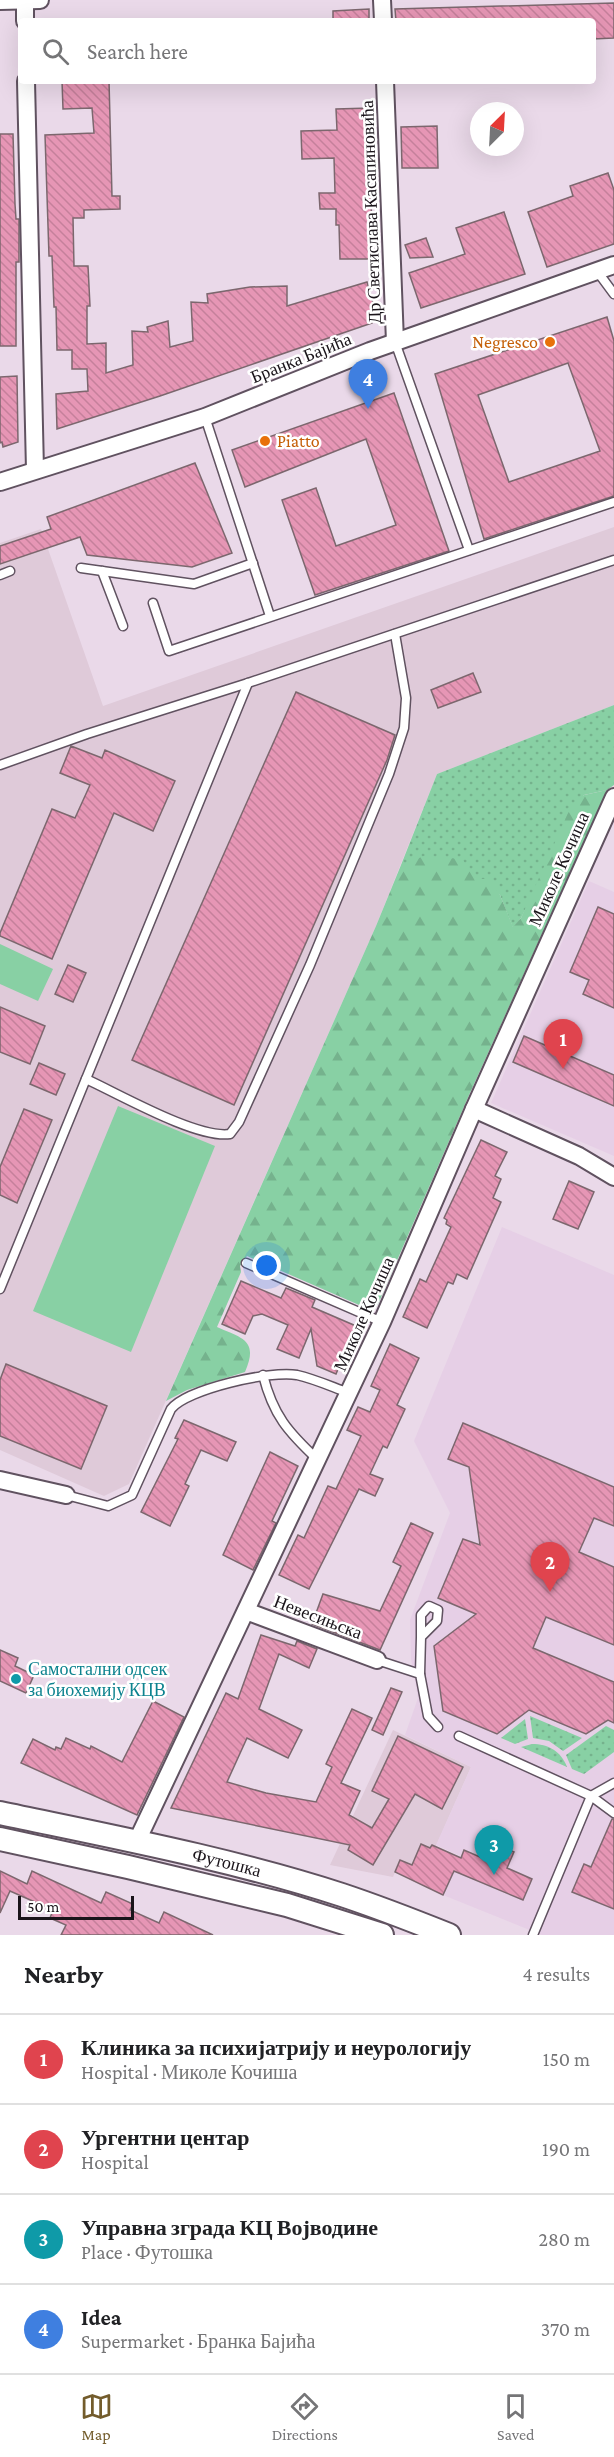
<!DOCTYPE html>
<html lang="en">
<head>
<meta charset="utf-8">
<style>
	body { margin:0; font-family:"Crimson Pro",serif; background:#f2f2f2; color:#202124 }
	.compass { position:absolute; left:470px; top:102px; width:54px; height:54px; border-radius:50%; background:#fff; box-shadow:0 6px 24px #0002; rotate:24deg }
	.scale { position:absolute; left:18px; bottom:15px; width:116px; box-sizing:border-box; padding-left:6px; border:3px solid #1a141a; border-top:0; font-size:16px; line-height:21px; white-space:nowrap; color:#1a141a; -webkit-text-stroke:4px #fff; paint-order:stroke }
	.you { position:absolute; left:267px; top:1266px; width:21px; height:21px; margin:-15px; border:4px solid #fff; border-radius:50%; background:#1a73e8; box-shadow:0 0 0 9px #1a73e833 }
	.badge { display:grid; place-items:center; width:39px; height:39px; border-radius:50%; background:#735c2c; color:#fff; font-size:20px; font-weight:700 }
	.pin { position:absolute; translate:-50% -50px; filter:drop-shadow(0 2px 3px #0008) }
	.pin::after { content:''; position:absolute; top:32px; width:21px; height:18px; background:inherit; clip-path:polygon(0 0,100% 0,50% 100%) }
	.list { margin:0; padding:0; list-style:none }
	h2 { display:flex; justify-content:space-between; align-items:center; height:78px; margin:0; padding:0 24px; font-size:26px }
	h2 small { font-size:20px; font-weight:400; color:#757577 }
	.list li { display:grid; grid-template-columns:39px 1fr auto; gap:18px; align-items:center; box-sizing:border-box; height:90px; padding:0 24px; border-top:2px solid #e0e0e0 }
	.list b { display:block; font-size:22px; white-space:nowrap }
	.list p { margin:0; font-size:20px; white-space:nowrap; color:#757577 }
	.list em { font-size:20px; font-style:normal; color:#757577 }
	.icon { flex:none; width:33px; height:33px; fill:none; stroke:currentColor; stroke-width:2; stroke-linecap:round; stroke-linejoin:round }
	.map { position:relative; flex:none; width:614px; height:1935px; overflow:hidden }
	.search { position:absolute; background:#fff; box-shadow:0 6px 24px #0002; left:18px; right:18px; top:18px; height:66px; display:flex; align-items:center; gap:15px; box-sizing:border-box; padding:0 21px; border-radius:6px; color:#757577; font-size:22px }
	.sheet { height:438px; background:#fff }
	nav { display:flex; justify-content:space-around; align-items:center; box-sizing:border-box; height:84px; border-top:2px solid #e0e0e0; background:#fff; font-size:16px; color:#757577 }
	nav a { display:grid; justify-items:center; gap:3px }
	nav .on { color:#735c2c }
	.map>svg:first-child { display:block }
	.commercial { fill:#dfcad9 }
	.built { fill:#e6cfe6 }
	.grass { fill:url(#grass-dots) }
	.forest { fill:url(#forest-firs) }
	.pitch { fill:#88d0a4 }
	.building { fill:url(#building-back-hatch); stroke:#7c676e; stroke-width:1.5; fill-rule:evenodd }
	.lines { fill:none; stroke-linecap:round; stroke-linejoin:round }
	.service-casing { stroke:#605260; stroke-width:11 }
	.minor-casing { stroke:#605260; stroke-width:20 }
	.secondary-casing { stroke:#605260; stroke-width:26 }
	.service { stroke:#fff; stroke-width:8 }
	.minor { stroke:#fff; stroke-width:16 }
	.secondary { stroke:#fff; stroke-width:22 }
	.food-dot { fill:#e8710a; stroke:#fff; stroke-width:2 }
	.culture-dot { fill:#0f9aa8; stroke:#fff; stroke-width:2 }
	.labels { text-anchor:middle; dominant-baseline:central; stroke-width:5; stroke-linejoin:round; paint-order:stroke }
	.street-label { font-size:18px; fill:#1a141a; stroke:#fff }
	.food-label { font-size:18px; fill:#c56008; stroke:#fff; text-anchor:end }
	.culture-label { font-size:18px; fill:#0d838f; stroke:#fff; text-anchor:start }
</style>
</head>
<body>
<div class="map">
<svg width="614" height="1935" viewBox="0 0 614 1935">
	<defs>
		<pattern id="grass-dots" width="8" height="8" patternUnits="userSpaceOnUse" patternTransform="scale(1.5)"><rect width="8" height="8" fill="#88d0a4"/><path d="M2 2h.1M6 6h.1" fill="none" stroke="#75b28d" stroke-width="1.8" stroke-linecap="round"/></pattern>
		<pattern id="forest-firs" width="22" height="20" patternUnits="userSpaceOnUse" patternTransform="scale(1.5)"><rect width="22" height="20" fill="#88d0a4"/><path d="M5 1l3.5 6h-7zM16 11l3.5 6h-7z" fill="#75b28d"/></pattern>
		<pattern id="building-back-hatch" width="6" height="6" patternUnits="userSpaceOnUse" patternTransform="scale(1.5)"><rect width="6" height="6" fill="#e696b5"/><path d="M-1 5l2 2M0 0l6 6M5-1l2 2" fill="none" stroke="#c5809b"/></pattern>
	</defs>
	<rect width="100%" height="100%" fill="#ead9e9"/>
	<g class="commercial">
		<path d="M614,527V705L437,774L376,926L129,1484L104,1496L0,1450V543L41,529L103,706Z"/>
		<path d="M393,1730L471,1767L436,1846L432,1845L430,1848L421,1845L412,1865L400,1860L393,1877L330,1865Z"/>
	</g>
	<g class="built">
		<path d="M589,881L614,892V1156L491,1103Z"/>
		<path d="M502,1227L614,1275V1935H542L443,1895L460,1856L436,1845L471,1767L405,1735L418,1698L411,1659L410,1620L450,1513L414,1441Z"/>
	</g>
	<g class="grass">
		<path d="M614,705V785L607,790L584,795L521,918L513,928L500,895L476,879L401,865L437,774Z"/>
		<path d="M530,1716L582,1738L563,1751L549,1741L533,1738Z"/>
		<path d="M525,1719L528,1739L515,1744L501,1738Z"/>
		<path d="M606,1726L614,1730V1752L584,1774L572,1769L566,1755Z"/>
		<path d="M532,1744C548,1744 561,1751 567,1767L521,1747Z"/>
	</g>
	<path class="forest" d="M607,790L470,1093L379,1302L375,1309L366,1308L247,1256L240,1266L241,1272L217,1327C242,1338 259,1340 245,1372L187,1390L166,1401L376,926L401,865L424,856L462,859L476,879H489L500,895L513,927L521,918L568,813L584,795Z"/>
	<g class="pitch">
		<path d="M0,944L53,969L38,1001L0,984Z"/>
		<path d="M118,1106L215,1146L131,1352L33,1311Z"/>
	</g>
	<g class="building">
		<path d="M614,3V38L593,39V21H396L395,9Z"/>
		<path d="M369,9V21H333V11Z"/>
		<path d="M62,81H109L112,196H120V209L84,210V218H73L74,266H88L90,306H87V344L106,343V373L133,365L132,331L148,332L147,327L168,321L170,347L193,341L191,302L208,303L207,294L250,287L287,286V306L367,282L376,313L370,315L372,323L160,396L57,429L56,394L88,391L87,369H72V350H57L56,307H54L52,256H49L45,135L94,133L92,108L63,109Z"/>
		<path d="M370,108L372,259H340L339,225H336V209H320L319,193H335L334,158L302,159L301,131L337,130L336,109Z"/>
		<path d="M437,126L438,168H402L401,127Z"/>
		<path d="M0,134H13L15,204L16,219H19V262H16V346H0Z"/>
		<path d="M608,173L614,190V244L547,267L528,212L573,196L570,186Z"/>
		<path d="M504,212L525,274L421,308L409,273L465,254L456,228Z"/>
		<path d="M426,238L433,257L410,258L405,245Z"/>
		<path d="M607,317L614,341V496L484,539L435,374ZM568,363L600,451L509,482L478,395Z"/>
		<path d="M17,376L18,442L3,447L2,442L0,443V377Z"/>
		<path d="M394,393L449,551L315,595L282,500L316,488L336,546L396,525L366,439L245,487L232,450Z"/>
		<path d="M195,463L232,553L192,567L87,555L80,537L0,564V546L51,529L47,517Z"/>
		<path d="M473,673L481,692L438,708L431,690Z"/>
		<path d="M296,692L395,735L387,760L234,1105L132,1060Z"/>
		<path d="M71,746L102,758L105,750L175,781L153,831L114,813L52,959L0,936V933L52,809L75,818L90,785L60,773Z"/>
		<path d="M598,907L614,914V1008L583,994L589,980L570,972Z"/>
		<path d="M68,965L86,973L73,1002L55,994Z"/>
		<path d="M0,1007L45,1026L30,1064L0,1052Z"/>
		<path d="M524,1036L614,1075V1106L513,1062Z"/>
		<path d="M39,1063L65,1074L56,1095L30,1084Z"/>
		<path d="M24,1109L52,1120L17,1203L0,1195V1167Z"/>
		<path d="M481,1140L507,1152L495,1176L501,1179L493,1198L501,1202L467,1279L457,1274L453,1284L448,1282L427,1328L403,1317L420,1279L426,1282L451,1227L446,1224L447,1220L444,1218Z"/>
		<path d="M569,1181L594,1192L578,1229L553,1219Z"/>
		<path d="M241,1281L281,1298L286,1288L315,1300L312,1307L356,1326L336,1374L317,1366L311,1329L299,1358L277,1349L288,1325L262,1314L253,1316L245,1334L222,1324Z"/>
		<path d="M390,1344L419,1358L397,1405L405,1409L387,1448L383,1446L370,1474L383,1479L375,1496L359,1489L309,1589L279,1575L298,1535L304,1538L328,1486L336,1489L361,1436L347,1430L358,1407L370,1412L380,1390L371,1386Z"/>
		<path d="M6,1364L107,1406L81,1469L0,1436V1380Z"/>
		<path d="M184,1420L236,1442L227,1461L201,1450L185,1484L189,1486L170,1526L141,1512L178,1439L175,1438Z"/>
		<path d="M463,1423L614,1487V1526L594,1518L579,1552L614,1567V1645L546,1617L533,1648L614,1682V1723L608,1720L586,1734L529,1710L497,1734L443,1711L434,1646L476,1614L438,1598L463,1539L480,1545L469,1467L448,1459Z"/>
		<path d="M270,1452L298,1466L272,1521L276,1523L253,1570L223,1555Z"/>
		<path d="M411,1523L433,1533L380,1650L312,1624L323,1594L380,1611L401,1566L393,1562Z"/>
		<path d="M261,1635L295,1646L297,1641L317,1649L309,1668L279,1654L259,1709L302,1730L288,1758L247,1738L227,1782L266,1793L316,1802L332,1767L326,1764L352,1709L372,1718L341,1783L360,1791L349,1815L372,1828L389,1799L372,1791L398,1736L463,1767L442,1809L415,1794L373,1865L348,1850L350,1845L171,1808L226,1693L238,1699Z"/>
		<path d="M0,1650L18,1658L15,1666L34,1675L26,1693L0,1681Z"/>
		<path d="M391,1688L402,1692L383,1735L372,1730Z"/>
		<path d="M153,1701L184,1717L137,1815L21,1763L33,1739L55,1750L56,1747L61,1749L66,1738L90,1749L91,1746L122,1762Z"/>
		<path d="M612,1819H614V1909L572,1892L584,1864L591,1867Z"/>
		<path d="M421,1844L430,1848L432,1845L461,1858L464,1850L489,1861L497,1845L514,1852L507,1868L532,1879L523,1900L454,1871L443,1895L395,1872L400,1860L412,1865Z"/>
		<path d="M0,1871L27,1884L32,1871L101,1903L106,1892L133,1904L130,1910L159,1923L164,1912L213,1935H61L66,1925L50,1918L53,1910L10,1891L0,1913Z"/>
	</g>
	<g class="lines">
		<defs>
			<g id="service">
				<path d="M597,271L614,294"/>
				<path d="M395,342L469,550"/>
				<path d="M205,417L270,616"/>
				<path d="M81,568L194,584L253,563"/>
				<path d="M102,571L123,626"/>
				<path d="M0,575L10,571"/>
				<path d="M153,603L169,651L614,502"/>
				<path d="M0,765L87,734L248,683L614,560"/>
				<path d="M86,1079C119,1094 197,1139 230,1134L239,1122L310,965L389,774L404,728L406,698L395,634"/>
				<path d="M246,1263L382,1322"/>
				<path d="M0,1289L248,683"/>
				<path d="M263,1375C273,1415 288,1432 318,1460"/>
				<path d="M66,1495L108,1506L132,1495L171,1409C187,1389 271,1370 297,1375C315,1379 332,1387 349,1393"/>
				<path d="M377,1660L420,1674L428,1716L438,1727"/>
				<path d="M420,1674L421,1637L437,1621L438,1610L429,1606L421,1615V1637"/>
				<path d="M459,1736L591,1796L614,1813"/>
				<path d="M533,1935L591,1796L614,1783"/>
			</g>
			<g id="minor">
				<path d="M25,0V21"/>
				<path d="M382,0L383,21"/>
				<path d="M0,1L40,0"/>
				<path d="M26,81L35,470"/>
				<path d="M385,81L395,342"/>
				<path d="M0,482L205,417L370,351L614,265"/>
				<path d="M474,1109L579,1156L614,1177"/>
				<path d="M0,1480L66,1495"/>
				<path d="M246,1611L377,1660"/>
				<path d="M137,1841L382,1322L474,1109L614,797"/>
			</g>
			<g id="secondary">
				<path id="s1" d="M0,1813C114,1837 231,1859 342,1895C378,1907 414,1921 449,1935"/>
				<path d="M0,1839L128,1867L287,1905L382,1935"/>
			</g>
		</defs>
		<use href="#service" class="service-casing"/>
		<use href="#minor" class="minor-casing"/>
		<use href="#secondary" class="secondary-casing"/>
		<use href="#service" class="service"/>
		<use href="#minor" class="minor"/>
		<use href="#secondary" class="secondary"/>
	</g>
	<g class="food-dot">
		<circle cx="550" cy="342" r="6"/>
		<circle cx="265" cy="441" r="6"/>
	</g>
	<circle class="culture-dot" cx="16" cy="1679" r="6"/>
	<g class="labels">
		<g class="street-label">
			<text transform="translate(371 212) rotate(-92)">Др Светислава Касапиновића</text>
			<text transform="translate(301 358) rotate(-22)">Бранка Бајића</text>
			<text transform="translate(559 869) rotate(-66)">Миколе Кочиша</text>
			<text transform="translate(364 1314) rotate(-66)">Миколе Кочиша</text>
			<text transform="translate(318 1617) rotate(21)">Невесињска</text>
			<text stroke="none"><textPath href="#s1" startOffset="232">Футошка</textPath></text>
		</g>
		<g class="food-label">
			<text x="538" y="342">Negresco</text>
			<text x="277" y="441" text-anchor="start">Piatto</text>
		</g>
		<g class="culture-label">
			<text x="28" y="1669">Самостални одсек<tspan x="28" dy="21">за биохемију КЦВ</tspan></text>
		</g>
	</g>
</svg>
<svg class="compass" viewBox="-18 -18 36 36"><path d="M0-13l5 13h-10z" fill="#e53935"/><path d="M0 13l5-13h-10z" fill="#757577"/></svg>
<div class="scale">50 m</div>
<div class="you"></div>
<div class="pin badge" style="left:563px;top:1069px;background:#e0444e">1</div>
<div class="pin badge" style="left:550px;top:1592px;background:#e0444e">2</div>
<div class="pin badge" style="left:494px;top:1875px;background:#0f9aa8">3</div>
<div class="pin badge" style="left:368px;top:409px;background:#3f7fe0">4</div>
<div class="search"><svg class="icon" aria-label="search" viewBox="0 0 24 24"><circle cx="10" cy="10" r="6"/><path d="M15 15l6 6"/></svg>Search here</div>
</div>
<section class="sheet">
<h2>Nearby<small>4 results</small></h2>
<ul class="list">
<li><span class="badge" style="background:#e0444e">1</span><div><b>Клиника за психијатрију и неурологију</b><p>Hospital · Миколе Кочиша</p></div><em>150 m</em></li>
<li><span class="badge" style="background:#e0444e">2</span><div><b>Ургентни центар</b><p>Hospital</p></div><em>190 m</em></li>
<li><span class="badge" style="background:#0f9aa8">3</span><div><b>Управна зграда КЦ Војводине</b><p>Place · Футошка</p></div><em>280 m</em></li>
<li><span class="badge" style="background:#3f7fe0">4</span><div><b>Idea</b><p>Supermarket · Бранка Бајића</p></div><em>370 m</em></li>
</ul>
</section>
<nav>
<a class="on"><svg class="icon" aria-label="map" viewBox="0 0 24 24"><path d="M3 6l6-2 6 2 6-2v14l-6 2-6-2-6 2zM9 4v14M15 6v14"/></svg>Map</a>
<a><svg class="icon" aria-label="directions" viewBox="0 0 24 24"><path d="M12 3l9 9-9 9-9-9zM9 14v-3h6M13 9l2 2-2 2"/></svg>Directions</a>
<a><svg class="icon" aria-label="saved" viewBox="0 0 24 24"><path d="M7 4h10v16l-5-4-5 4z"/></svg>Saved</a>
</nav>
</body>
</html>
